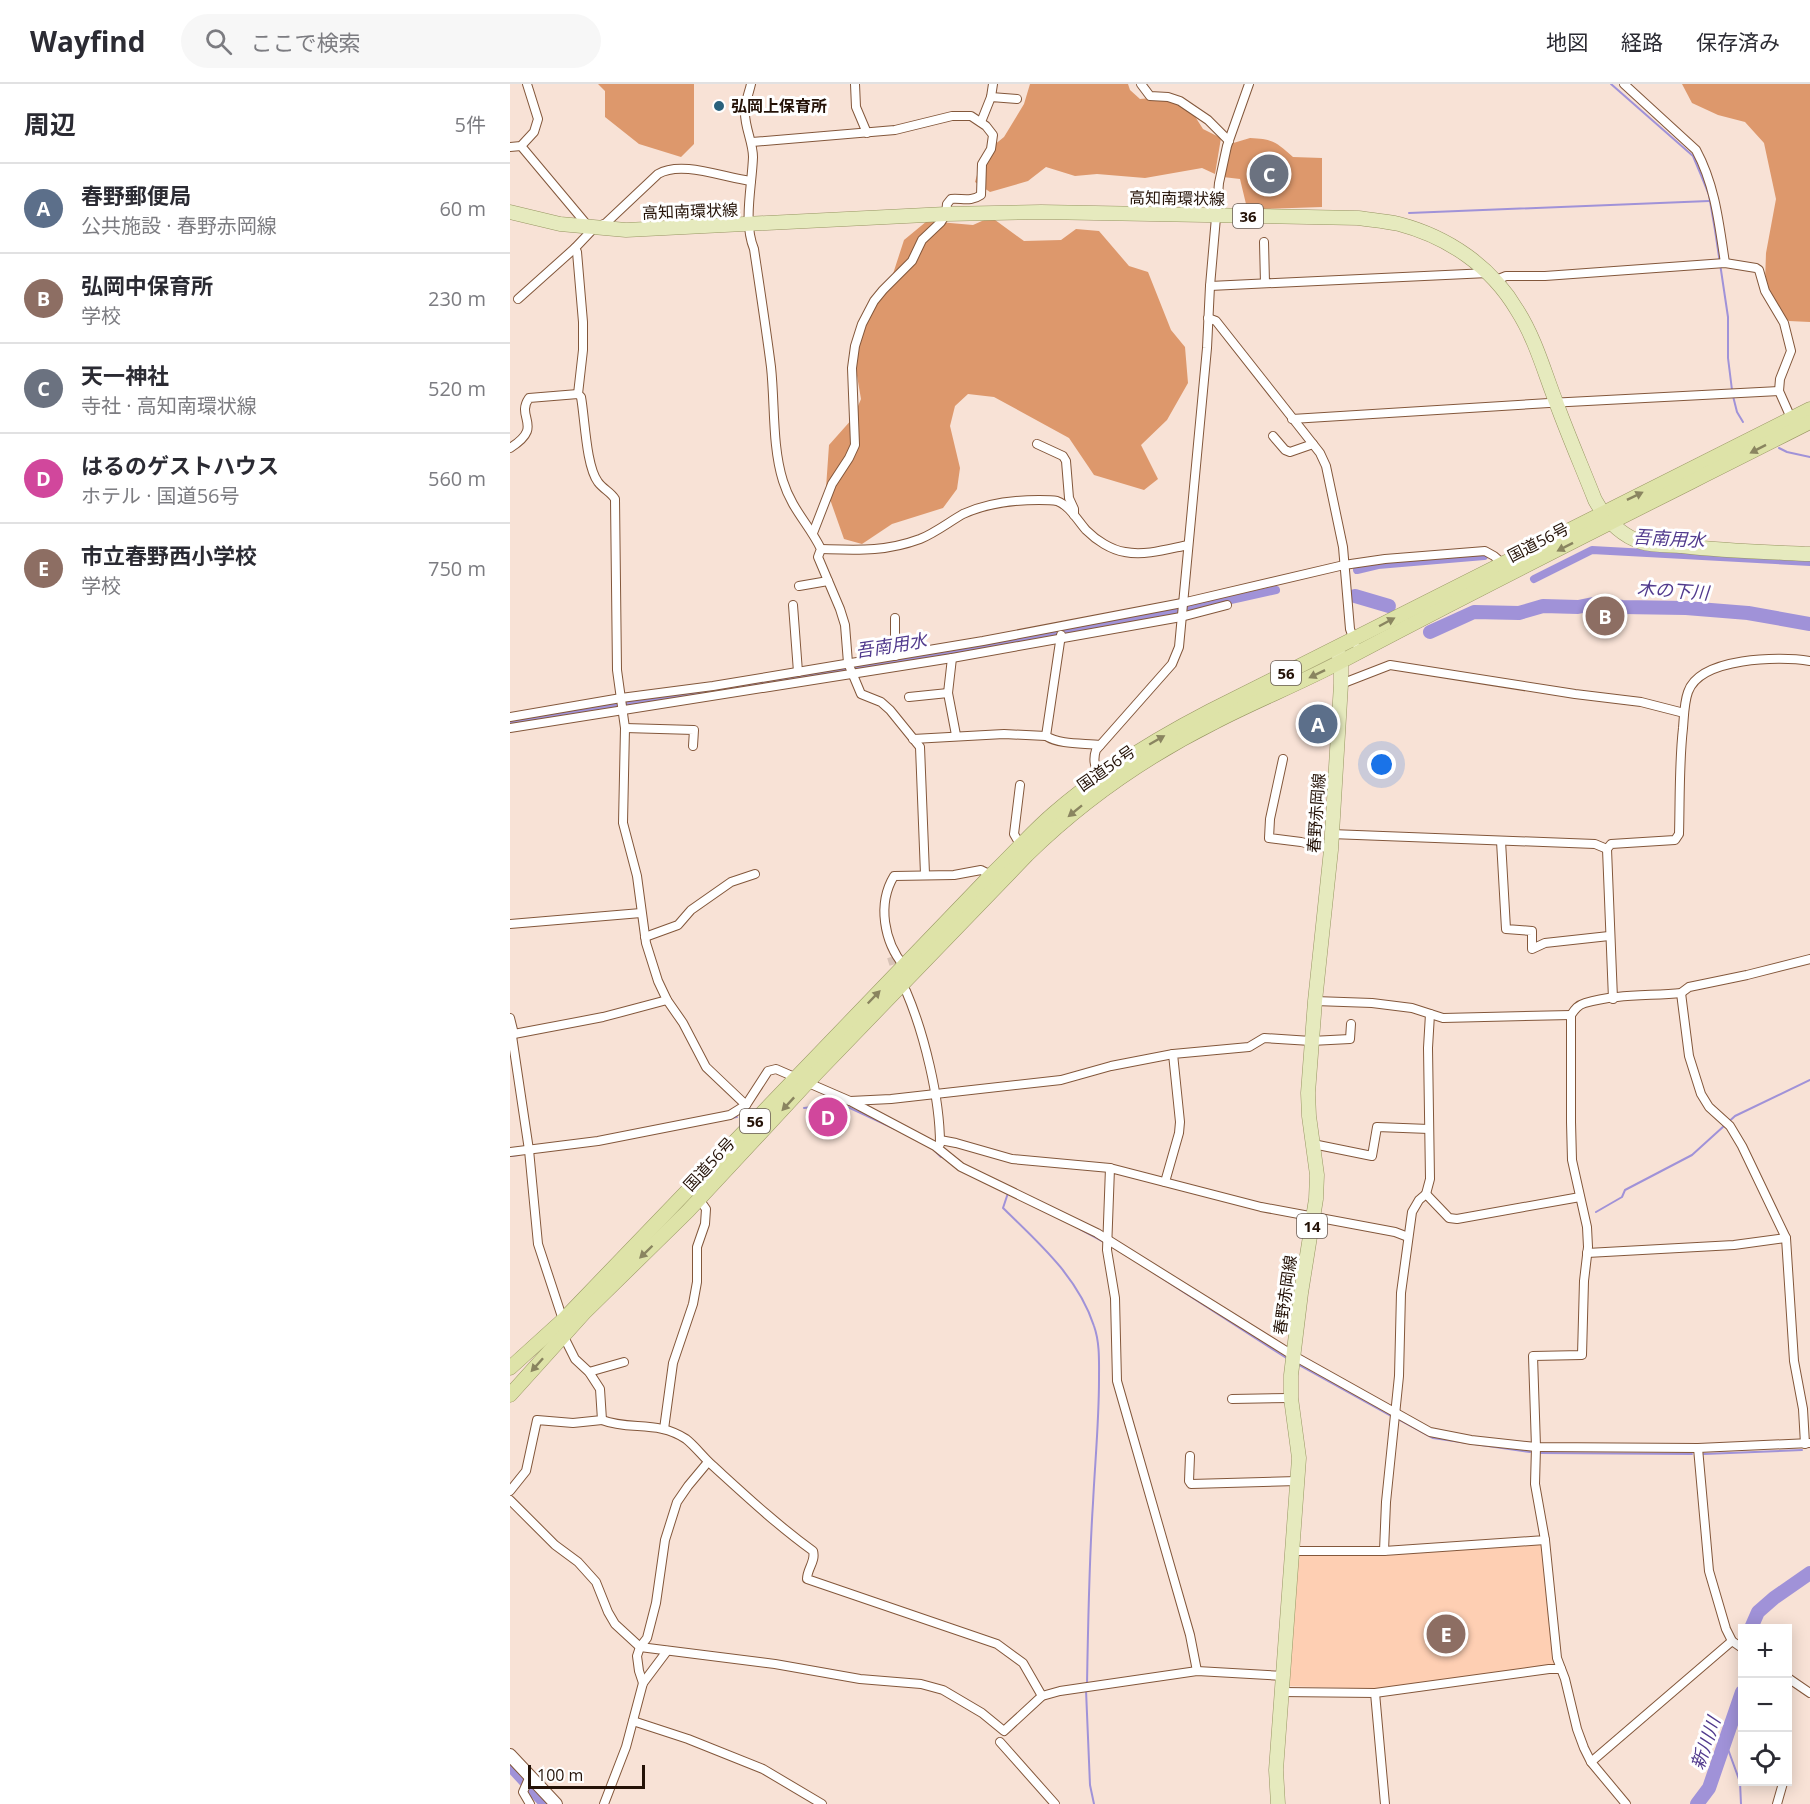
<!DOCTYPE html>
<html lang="ja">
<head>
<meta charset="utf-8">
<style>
	body { margin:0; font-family:"Open Sans","Noto Sans JP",sans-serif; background:#f7f7f7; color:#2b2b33 }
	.controls { position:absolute; right:18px; bottom:18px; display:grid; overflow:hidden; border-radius:0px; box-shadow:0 3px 15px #0003 }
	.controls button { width:54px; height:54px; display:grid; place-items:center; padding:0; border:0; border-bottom:2px solid #e1e1e2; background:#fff; color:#2b2b33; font:30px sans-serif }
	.scale { position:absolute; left:18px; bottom:15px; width:117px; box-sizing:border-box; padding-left:6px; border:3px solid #241207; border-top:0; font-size:16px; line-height:21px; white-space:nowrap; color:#241207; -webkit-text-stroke:4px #fff; paint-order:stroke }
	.you { position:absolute; left:872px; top:681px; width:21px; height:21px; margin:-15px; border:4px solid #fff; border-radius:50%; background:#1a73e8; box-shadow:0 0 0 9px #1a73e833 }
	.badge { display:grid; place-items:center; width:39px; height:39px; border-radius:50%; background:#0b8043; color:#fff; font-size:20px; font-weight:700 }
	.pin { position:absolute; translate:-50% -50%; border:3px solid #fff; box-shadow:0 2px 6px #0006 }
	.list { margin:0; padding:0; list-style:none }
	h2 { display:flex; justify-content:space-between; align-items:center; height:78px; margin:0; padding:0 24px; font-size:26px }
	h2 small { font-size:20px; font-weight:400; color:#7c7c81 }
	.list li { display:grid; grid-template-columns:39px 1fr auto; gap:18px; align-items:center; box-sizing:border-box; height:90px; padding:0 24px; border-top:2px solid #e1e1e2 }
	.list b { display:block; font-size:22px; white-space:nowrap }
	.list p { margin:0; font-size:20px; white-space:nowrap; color:#7c7c81 }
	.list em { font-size:20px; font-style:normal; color:#7c7c81 }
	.icon { flex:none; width:33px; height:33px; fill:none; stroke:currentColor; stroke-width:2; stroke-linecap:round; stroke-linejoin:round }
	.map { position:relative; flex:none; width:1300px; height:1720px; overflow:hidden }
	header { display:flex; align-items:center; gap:36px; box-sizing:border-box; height:84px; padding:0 30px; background:#fff; border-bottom:2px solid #e1e1e2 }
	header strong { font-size:28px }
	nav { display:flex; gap:33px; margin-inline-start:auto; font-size:21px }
	.search { width:420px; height:54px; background:#f7f7f7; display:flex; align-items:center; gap:15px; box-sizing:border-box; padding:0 21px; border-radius:33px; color:#7c7c81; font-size:22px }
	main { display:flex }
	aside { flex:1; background:#fff }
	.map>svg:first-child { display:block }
	.built { fill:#fecfb3 }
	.forest { fill:#dd986c }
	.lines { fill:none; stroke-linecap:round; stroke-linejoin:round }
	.stream { stroke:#a092d8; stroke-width:2 }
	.canal { stroke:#a092d8; stroke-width:8 }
	.river { stroke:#a092d8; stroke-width:14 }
	.minor-tunnel { stroke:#d8c3b7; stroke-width:8; stroke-dasharray:8 4; stroke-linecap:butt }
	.minor-casing { stroke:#83573b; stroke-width:10 }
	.secondary-casing { stroke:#83573b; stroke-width:14 }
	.primary-casing { stroke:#979562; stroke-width:15 }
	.trunk-casing { stroke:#979562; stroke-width:15 }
	.minor { stroke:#fff; stroke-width:8 }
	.secondary { stroke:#fff; stroke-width:12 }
	.primary { stroke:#e6eabe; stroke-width:14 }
	.trunk { stroke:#dee3a8; stroke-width:14 }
	.oneway { fill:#8a8560 }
	.poi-dot { fill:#2a617c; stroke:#fff; stroke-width:2 }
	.labels { text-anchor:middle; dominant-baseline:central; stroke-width:6; stroke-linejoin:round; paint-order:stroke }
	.shield { fill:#fff; stroke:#665951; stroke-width:1.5 }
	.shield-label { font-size:15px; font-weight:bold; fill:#241207 }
	.poi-label { font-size:16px; font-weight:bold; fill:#241207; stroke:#fff; text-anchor:start }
	.street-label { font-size:16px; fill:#241207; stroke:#fff }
	.water-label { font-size:18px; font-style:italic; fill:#513a8d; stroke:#fff }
</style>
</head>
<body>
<header>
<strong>Wayfind</strong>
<div class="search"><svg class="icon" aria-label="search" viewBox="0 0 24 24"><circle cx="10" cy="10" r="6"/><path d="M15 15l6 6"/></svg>ここで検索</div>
<nav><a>地図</a><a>経路</a><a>保存済み</a></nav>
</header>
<main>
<aside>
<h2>周辺<small>5件</small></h2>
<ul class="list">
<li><span class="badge" style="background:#5c6f8a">A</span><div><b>春野郵便局</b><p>公共施設 · 春野赤岡線</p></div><em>60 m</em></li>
<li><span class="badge" style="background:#8d6e63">B</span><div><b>弘岡中保育所</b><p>学校</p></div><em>230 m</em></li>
<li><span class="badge" style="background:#6b7280">C</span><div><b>天一神社</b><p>寺社 · 高知南環状線</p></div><em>520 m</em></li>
<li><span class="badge" style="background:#d1479c">D</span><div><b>はるのゲストハウス</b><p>ホテル · 国道56号</p></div><em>560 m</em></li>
<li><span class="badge" style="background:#8d6e63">E</span><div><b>市立春野西小学校</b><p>学校</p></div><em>750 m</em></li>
</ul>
</aside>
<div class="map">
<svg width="1300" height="1720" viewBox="0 0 1300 1720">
	<rect width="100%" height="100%" fill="#f8e2d6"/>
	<path class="built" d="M1031,1459L1044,1581L867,1605L777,1602L786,1472L872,1471Z"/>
	<g class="forest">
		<path d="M88,0H184V60L171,73L129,60L95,33V7Z"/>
		<path d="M520,0H618L620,6L630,15L654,13L679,23L693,45L711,54L705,90L692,84L635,94L587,90L565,92L536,83L518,97L480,108L465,98L473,70L494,53L514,20Z"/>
		<path d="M1172,0H1300V238L1279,237L1264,225L1255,198L1256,169L1266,115L1254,59L1235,38L1208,31L1182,19Z"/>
		<path d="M740,54C763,55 766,58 783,73L812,74V123L753,125L736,120L730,95L713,93L720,60Z"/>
		<path d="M481,133L514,157L551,156L566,145L589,147L619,182L638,188L661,246L675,263L678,299L657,336L631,361L648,395L634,406L584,391L559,354L484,313L458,310L445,322L440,342L450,384L447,405L433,424L382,440L352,460L334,455L316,404L319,361L343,334L351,315L345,280L353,238L382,193L394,156L417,137L463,141Z"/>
	</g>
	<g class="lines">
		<g class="stream">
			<path d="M1101,0L1183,72L1191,91L1199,111L1205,146L1218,233V274L1222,306"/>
			<path d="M899,129L1199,117"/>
			<path d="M1223,312L1227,328L1233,338"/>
			<path d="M1269,364L1277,368L1300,373"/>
			<path d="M294,1024L329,1020L340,1024L385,1045"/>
			<path d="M221,1034L227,1033"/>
			<path d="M422,1064L431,1073"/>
			<path d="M0,1072L9,1071"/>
			<path d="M498,1109L493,1124C529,1159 568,1193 584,1242C590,1259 589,1278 589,1296C589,1337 585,1378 583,1419C579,1479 578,1540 577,1601"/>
			<path d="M1086,1128L1112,1113L1115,1106L1182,1071L1225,1032L1300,996"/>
			<path d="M570,1145L594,1158"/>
			<path d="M644,1189L778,1275"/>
			<path d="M789,1281L881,1332"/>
			<path d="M890,1336L923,1354L1020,1368"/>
			<path d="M1030,1369L1182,1370"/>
			<path d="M1194,1370L1292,1366"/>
			<path d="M576,1606L580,1701L584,1720"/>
			<path d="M1215,1657L1230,1698L1231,1720"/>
		</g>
		<g class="canal">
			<path d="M847,486L868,481L974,472"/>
			<path d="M1024,495L1082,466L1300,478"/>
			<path d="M0,639C255,598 513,564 766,506"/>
		</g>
		<g class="river">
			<path d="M845,512L879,522"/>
			<path d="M920,548L964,528L1009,529L1033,522L1068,523L1088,519L1112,523L1176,524L1238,529L1300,540"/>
			<path d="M1241,1544L1248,1528L1264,1514L1300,1489"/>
			<path d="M0,1680L37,1720"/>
			<path d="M1187,1720L1199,1704L1232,1608"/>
		</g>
		<path class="minor-tunnel" d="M381,873L387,892"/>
		<defs>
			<g id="minor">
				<path d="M241,0C239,9 235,18 235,27C234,42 243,58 243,73C242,102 233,138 244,165C250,205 256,244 261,283C265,320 262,362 273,397C282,426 299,440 311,465L308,473L330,525L335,541L338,579L351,610L371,618L380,626L410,663L415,790"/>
				<path d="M345,0L346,23L357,49"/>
				<path d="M631,0L640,12L658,13L670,17L698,36L719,57"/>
				<path d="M1114,0L1186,66C1205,101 1209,139 1215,179"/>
				<path d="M481,13L483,0"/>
				<path d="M471,38L481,13L507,15"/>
				<path d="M242,58L385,46L442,32H461L476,42L483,51L481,65L472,80L471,111C461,118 452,114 441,115L437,120L436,130L431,138L412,156L402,177L373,206L364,217L352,240L345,262L342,284L345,361L339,374L322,400L303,449"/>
				<path d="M11,62L78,142"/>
				<path d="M0,63L11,62L24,48L28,35L17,0"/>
				<path d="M754,158L755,199"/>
				<path d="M986,196L996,192H1035L1215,179L1246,184L1249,186L1255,207L1274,239L1281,267L1270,295L1269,307L1281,334"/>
				<path d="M700,202L978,189"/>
				<path d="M8,215L65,164"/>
				<path d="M698,234L706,237L810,369L816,382L833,463L840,545L845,559"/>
				<path d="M782,335L1039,319L1269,307"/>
				<path d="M763,352L775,366L780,368L803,360"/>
				<path d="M527,360L553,372L556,377L559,414L564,425V431"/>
				<path d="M0,364C35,342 5,334 19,314L68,310"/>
				<path d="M311,465C347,466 375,468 410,455C425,449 439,438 453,430C477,419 503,416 529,416C534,416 542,416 547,417C559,421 568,437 576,446C586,456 601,466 615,468C635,472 658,465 678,461"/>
				<path d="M289,502L318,497"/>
				<path d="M283,521L288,588"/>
				<path d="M551,551L536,652C550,661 574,659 590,661"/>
				<path d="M385,572V534"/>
				<path d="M442,574L438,609L446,651"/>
				<path d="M831,600L880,581L1065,610L1131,618L1174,629"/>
				<path d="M399,613L438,609"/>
				<path d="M0,633L111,614L203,602L473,557L672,519L834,481L875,475L975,467L984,472L992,479"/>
				<path d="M0,644L442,574L671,533L717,521"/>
				<path d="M115,644L184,646L183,662"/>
				<path d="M403,655L494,650L536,652"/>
				<path d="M773,675L760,735L759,754L791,758L821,765"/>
				<path d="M592,696C586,685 582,678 586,666L662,580L669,563L697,264L700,202L709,99L717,62L739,0"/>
				<path d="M510,701L504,750L511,762"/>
				<path d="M821,750L1085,760L1097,765"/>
				<path d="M991,757L996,845L1022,847V865L1035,859L1099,852"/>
				<path d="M0,840L131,829"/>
				<path d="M135,853L168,841L181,826L221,798L245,790"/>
				<path d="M394,882C374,858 367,820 384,792L444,791L471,786L481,791"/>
				<path d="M391,902L396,907C414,949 430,1014 430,1060"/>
				<path d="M1171,909L1179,972L1191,1010L1199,1023L1220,1042L1232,1062L1276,1154L1284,1277L1293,1325L1295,1360"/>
				<path d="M1103,915L1097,765L1101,760L1165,756L1169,750C1170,715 1169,679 1173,644C1174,633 1174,619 1178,608C1190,573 1270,572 1300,577"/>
				<path d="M805,917L862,919L902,924L933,934L1061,931"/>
				<path d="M0,934L4,950L2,952"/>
				<path d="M4,950L93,933L157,916"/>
				<path d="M0,953L2,952L19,1066L28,1160L53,1236V1251L65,1275L79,1288L90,1305L92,1336L63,1339L27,1336L16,1387L0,1407"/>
				<path d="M340,1017L381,1015L551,996L601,982L663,970"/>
				<path d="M236,1021L196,983L173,939L157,916L148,897L136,859L127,792L113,739L115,644L107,586L105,415C101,408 93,405 88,398C76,382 75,335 71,313L68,310L73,266V238L67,168L65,164L84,144L96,139L148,90C172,76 214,94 241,97"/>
				<path d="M430,1056L446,1059L502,1075L600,1084"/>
				<path d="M803,1060L862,1072L867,1043L919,1045"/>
				<path d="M0,1068L88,1057L220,1031L236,1021L258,987L266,985L340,1017L425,1062L451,1083L587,1149L784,1272L920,1348L961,1356L1026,1363L1188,1364L1300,1359"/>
				<path d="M655,1098L669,1049L670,1038L663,970L739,963L754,954L801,957L840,955L841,940"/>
				<path d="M916,1110L920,1095L918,964L920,930"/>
				<path d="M1077,1169L1224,1161L1276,1154"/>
				<path d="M79,1288L114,1278"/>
				<path d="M722,1315L781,1314"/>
				<path d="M92,1336C120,1347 148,1336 176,1355C185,1362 193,1373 202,1381C235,1411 267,1441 303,1467C306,1477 297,1485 297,1495L487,1560L513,1579L532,1612"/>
				<path d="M154,1345L163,1279L183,1220L187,1198V1163L195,1140L196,1125L189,1115"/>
				<path d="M1188,1364L1199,1487L1216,1545L1222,1557L1232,1564"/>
				<path d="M680,1372L679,1397L681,1400L787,1397"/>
				<path d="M0,1416L45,1461L68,1478L86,1498L98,1528L105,1540L130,1563L265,1580L350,1595L411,1600L433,1606L472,1629L494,1647L532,1612L550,1607L687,1587L773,1592"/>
				<path d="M1035,1456L1047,1574L1055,1595L1067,1645L1074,1664L1081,1678L1116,1720"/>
				<path d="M782,1467H874L876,1418L889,1292L891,1209L902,1128L909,1116L916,1110L939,1134L947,1135L1070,1113"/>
				<path d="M874,1467L1035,1456L1025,1400L1026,1363L1023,1272L1072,1271L1074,1197L1078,1163L1077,1143L1062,1076L1061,1038V931C1065,925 1068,921 1075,919C1105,910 1140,912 1171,909L1179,903L1237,891L1300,875"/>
				<path d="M687,1587L680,1551L607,1297L605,1214L597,1166L600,1084L751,1123L885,1148L898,1153"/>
				<path d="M1278,1594L1300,1609"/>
				<path d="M133,1599L129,1587L127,1572L130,1563L137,1554L146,1519L155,1456L167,1418L178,1402L198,1378"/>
				<path d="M772,1608L865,1609L875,1720"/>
				<path d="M865,1609L1039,1585H1051"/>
				<path d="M123,1637L178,1655L253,1685L312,1720"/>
				<path d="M490,1658L545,1720"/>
				<path d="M1081,1678L1222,1557"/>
				<path d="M20,1692L13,1708L20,1720"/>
				<path d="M94,1720L116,1663L133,1599L157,1567"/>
				<path d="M1267,1720L1273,1699"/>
			</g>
			<path id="secondary" d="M0,1671L46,1720"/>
			<g id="primary">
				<path d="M0,128L50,140L116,146L436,130L531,128L848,134C862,136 876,137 889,140C938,153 981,182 1007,226C1025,254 1034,287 1046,318C1058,351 1072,383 1085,416C1095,434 1110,451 1131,458C1143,462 1159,461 1172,462C1214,467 1257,468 1300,470"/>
				<path d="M768,1720L766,1686L789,1374L781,1314V1291L791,1209L806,1115L807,1091L799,1032L798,1009L805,917L821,766L831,600V578L828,569"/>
			</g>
			<g id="trunk">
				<path d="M0,1284L53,1236L481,791C502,771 521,749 543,730C591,688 644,656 700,627L1300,325"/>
				<path d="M0,1311L74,1229L178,1127L297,999L517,771C573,716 635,673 705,638C747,616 791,599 832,577C986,495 1144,417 1300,338"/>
			</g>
		</defs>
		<use href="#minor" class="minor-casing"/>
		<use href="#secondary" class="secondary-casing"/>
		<use href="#primary" class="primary-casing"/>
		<use href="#trunk" class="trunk-casing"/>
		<use href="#minor" class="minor"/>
		<use href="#secondary" class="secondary"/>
		<use href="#primary" class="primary"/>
		<use href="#trunk" class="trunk"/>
	</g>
	<defs><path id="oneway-solid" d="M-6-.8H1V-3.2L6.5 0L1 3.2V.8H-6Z" transform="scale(1.5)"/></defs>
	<g class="oneway">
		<use href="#oneway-solid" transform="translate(1248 365) rotate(153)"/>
		<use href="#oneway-solid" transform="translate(1125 412) rotate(-26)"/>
		<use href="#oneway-solid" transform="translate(1055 463) rotate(153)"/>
		<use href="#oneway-solid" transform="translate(877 538) rotate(-28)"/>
		<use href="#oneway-solid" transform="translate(807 590) rotate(154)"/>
		<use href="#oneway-solid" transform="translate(647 656) rotate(-30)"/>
		<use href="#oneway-solid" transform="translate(565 727) rotate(141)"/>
		<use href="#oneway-solid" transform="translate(364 913) rotate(-46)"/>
		<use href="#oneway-solid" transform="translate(278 1020) rotate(133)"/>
		<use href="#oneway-solid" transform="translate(136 1168) rotate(136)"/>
		<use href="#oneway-solid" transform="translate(27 1281) rotate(132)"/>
	</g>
	<circle class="poi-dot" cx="209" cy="22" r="6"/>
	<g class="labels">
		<g class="shield">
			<rect x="723" y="120" width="30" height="24" rx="4.5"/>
			<rect x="761" y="577" width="30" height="24" rx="4.5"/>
			<rect x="230" y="1025" width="30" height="24" rx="4.5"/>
			<rect x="787" y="1130" width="30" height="24" rx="4.5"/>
		</g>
		<g class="shield-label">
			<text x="738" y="132">36</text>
			<text x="776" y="589">56</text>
			<text x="245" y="1037">56</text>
			<text x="802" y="1142">14</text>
		</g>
		<g class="poi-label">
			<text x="221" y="22">弘岡上保育所</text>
		</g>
		<g class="street-label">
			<text transform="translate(667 114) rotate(1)">高知南環状線</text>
			<text transform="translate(180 127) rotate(-2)">高知南環状線</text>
			<text transform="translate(1028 458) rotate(-27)">国道56号</text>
			<text transform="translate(596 684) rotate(-35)">国道56号</text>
			<text transform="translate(806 729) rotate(-86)">春野赤岡線</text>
			<text transform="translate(199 1080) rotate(-47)">国道56号</text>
			<text transform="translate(775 1211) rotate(-82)">春野赤岡線</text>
		</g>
		<g class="water-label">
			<text transform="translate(1159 454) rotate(3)">吾南用水</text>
			<text transform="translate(1163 506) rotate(4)">木の下川</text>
			<text transform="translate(381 561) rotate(-9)">吾南用水</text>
			<text transform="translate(1195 1659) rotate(-71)">新川川</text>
		</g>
	</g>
</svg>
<div class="controls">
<button>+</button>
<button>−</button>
<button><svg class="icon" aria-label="locate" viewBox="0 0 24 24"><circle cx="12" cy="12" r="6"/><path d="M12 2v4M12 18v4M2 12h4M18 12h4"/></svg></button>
</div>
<div class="scale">100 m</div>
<div class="you"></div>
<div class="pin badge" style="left:808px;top:640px;background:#5c6f8a">A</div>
<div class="pin badge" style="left:1095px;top:532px;background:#8d6e63">B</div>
<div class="pin badge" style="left:759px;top:90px;background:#6b7280">C</div>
<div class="pin badge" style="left:318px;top:1033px;background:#d1479c">D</div>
<div class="pin badge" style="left:936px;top:1550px;background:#8d6e63">E</div>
</div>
</main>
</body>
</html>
